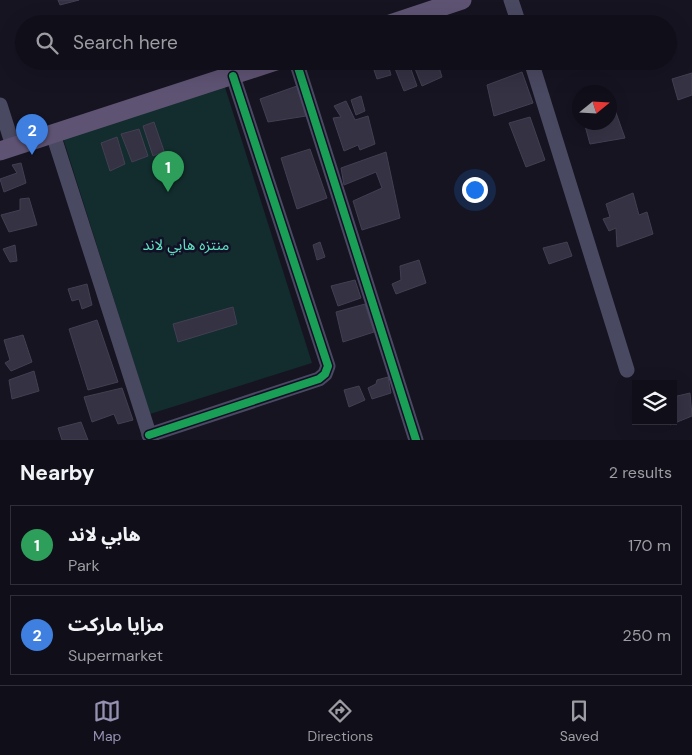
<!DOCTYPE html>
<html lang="en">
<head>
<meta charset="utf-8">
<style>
	body { margin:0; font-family:"DM Sans","Noto Sans Arabic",sans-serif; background:#1e1d26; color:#f1f3f6 }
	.controls { position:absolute; right:15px; bottom:15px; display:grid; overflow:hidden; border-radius:0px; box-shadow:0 5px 20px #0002 }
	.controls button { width:45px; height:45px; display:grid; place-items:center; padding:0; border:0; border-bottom:1px solid #302f38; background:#100f19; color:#f1f3f6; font:25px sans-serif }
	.compass { position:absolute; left:572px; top:85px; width:45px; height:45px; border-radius:50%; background:#100f19; box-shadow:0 5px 20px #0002; rotate:72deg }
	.you { position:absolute; left:474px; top:189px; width:18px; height:18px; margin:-12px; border:4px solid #fff; border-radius:50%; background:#1a73e8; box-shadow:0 0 0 8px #1a73e833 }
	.badge { display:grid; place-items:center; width:32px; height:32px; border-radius:50%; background:#9591b1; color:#fff; font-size:16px; font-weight:700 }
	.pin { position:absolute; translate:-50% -41px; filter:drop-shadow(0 1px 2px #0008) }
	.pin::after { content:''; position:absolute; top:26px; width:18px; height:15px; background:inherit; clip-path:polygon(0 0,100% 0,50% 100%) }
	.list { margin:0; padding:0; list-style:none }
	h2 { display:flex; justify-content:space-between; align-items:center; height:65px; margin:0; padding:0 20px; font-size:21px }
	h2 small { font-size:16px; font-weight:400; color:#9c9ca2 }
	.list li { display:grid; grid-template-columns:32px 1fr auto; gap:15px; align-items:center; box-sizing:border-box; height:80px; margin:0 10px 10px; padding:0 10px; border:1px solid #302f38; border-radius:0px }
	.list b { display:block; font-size:19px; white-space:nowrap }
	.list p { margin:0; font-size:16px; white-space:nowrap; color:#9c9ca2 }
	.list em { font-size:16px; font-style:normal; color:#9c9ca2 }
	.icon { flex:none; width:28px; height:28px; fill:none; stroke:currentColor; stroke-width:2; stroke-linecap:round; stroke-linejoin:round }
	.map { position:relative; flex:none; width:692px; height:440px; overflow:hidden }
	.search { position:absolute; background:#100f19; box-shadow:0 5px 20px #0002; left:15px; right:15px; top:15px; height:55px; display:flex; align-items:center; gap:12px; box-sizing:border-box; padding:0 18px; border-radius:28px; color:#9c9ca2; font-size:19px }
	.sheet { height:245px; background:#100f19 }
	nav { display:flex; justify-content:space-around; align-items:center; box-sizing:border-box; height:70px; border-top:1px solid #302f38; background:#100f19; font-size:14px; color:#9c9ca2 }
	nav a { display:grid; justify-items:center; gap:2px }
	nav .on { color:#9591b1 }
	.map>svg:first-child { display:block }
	.green { fill:#132c2d }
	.building { fill:#343243; stroke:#433f54 }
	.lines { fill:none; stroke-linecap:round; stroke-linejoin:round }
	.minor { stroke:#4a4962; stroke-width:15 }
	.major { stroke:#5e5373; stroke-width:19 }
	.cycleway-casing { stroke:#130f26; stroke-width:11 }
	.cycleway { stroke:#1a9f57; stroke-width:8 }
	.labels { text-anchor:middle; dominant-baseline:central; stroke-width:5; stroke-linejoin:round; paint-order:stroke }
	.park-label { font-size:15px; fill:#5fe0c0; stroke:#130f26 }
</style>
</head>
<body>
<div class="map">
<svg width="692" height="440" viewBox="0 0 692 440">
	<rect width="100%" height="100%" fill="#161421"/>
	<path class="green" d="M224,84L312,363L150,414L62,135Z"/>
	<g class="building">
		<path d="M58,0H79L60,5Z"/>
		<path d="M371,61H387L391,75L377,79Z"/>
		<path d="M392,61H408L417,86L404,91Z"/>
		<path d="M412,61H437L442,77L422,86Z"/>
		<path d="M522,72L533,103L494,116L487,85Z"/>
		<path d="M692,73V95L678,100L672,79Z"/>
		<path d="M297,86L306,116L268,122L260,99Z"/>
		<path d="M361,96L365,111L356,115L351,100Z"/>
		<path d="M346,101L355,120L368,116L375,144L360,150L358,145L344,151L333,118L341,117L334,106Z"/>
		<path d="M615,110L625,138L590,144L584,122H610V111Z"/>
		<path d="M530,117L545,160L526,167L509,123Z"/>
		<path d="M154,122L164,151L153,156L143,126Z"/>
		<path d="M139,129L148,156L132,162L121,134Z"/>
		<path d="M117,137L125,164L110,171L101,143Z"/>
		<path d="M310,149L327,198L297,209L281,158Z"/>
		<path d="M386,152L400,218L362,230L353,201L382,188L376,172L344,185L341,168Z"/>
		<path d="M21,163L26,183L4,192L0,179L17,173L12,165Z"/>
		<path d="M633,193L639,215L647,212L653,234L617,247L616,228L609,231L603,219L610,217L606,204Z"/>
		<path d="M29,198L37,225L9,232L1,215L20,210V199Z"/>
		<path d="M320,242L325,257L317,260L313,245Z"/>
		<path d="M567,242L572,256L549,264L543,248Z"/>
		<path d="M15,245L17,261L10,262L3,249Z"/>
		<path d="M419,260L426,283L396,294L392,284L401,280L400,266Z"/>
		<path d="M355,280L361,298L338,306L331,286Z"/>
		<path d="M87,284L92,305L82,309L79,299L72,301L68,289Z"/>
		<path d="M365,304L374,332L343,342L336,312Z"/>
		<path d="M233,307L237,324L178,342L173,324Z"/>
		<path d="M97,320L118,382L88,390L69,329Z"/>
		<path d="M23,335L32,362L11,371L5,363L10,360L4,340Z"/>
		<path d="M34,371L39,391L12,399L9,380Z"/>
		<path d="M388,377L391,393L372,399L368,388L376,384L377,380Z"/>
		<path d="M359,386L365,400L349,407L344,390Z"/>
		<path d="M122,388L133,420L118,424L114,414L92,422L84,397Z"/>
		<path d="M690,393L692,416L670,425L669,421H673V397Z"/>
		<path d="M81,422L88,440H62L58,428Z"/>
	</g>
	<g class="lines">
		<g class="minor">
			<path d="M511,0L519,24"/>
			<path d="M296,61L416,440"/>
			<path d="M531,61L627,370"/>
			<path d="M0,105L13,146"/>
			<path d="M53,134L151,440"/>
			<path d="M149,435L319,379L325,374L328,366L233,76"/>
		</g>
		<g class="major">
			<path d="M390,24L462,0"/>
			<path d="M0,151L276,61"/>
		</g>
		<defs>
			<g id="cycleway">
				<path d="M296,61L416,440"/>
				<path d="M149,435L319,379L325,374L328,366L233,76"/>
			</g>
		</defs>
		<use href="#cycleway" class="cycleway-casing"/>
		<use href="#cycleway" class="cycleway"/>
	</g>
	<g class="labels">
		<g class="park-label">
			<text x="186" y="245">منتزه هابي لاند</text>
		</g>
	</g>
</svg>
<div class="controls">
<button><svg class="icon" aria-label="layers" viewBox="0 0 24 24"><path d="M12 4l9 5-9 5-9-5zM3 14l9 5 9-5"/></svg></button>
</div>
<svg class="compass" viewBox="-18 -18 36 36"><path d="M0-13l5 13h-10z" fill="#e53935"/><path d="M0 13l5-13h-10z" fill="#9c9ca2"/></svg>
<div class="you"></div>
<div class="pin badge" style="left:168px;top:192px;background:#2e9e5b">1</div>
<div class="pin badge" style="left:32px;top:155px;background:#3f7fe0">2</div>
<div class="search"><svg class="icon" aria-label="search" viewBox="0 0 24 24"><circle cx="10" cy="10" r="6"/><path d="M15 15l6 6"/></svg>Search here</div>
</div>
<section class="sheet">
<h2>Nearby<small>2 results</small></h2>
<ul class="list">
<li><span class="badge" style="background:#2e9e5b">1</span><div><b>هابي لاند</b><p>Park</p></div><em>170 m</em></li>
<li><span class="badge" style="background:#3f7fe0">2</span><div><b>مزايا ماركت</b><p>Supermarket</p></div><em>250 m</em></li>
</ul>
</section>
<nav>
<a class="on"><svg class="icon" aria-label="map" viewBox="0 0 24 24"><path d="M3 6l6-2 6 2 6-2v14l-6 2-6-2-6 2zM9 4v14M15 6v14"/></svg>Map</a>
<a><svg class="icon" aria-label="directions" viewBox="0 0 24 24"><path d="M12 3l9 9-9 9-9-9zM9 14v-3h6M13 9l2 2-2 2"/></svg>Directions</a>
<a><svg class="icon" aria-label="saved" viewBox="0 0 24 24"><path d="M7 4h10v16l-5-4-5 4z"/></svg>Saved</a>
</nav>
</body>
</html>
